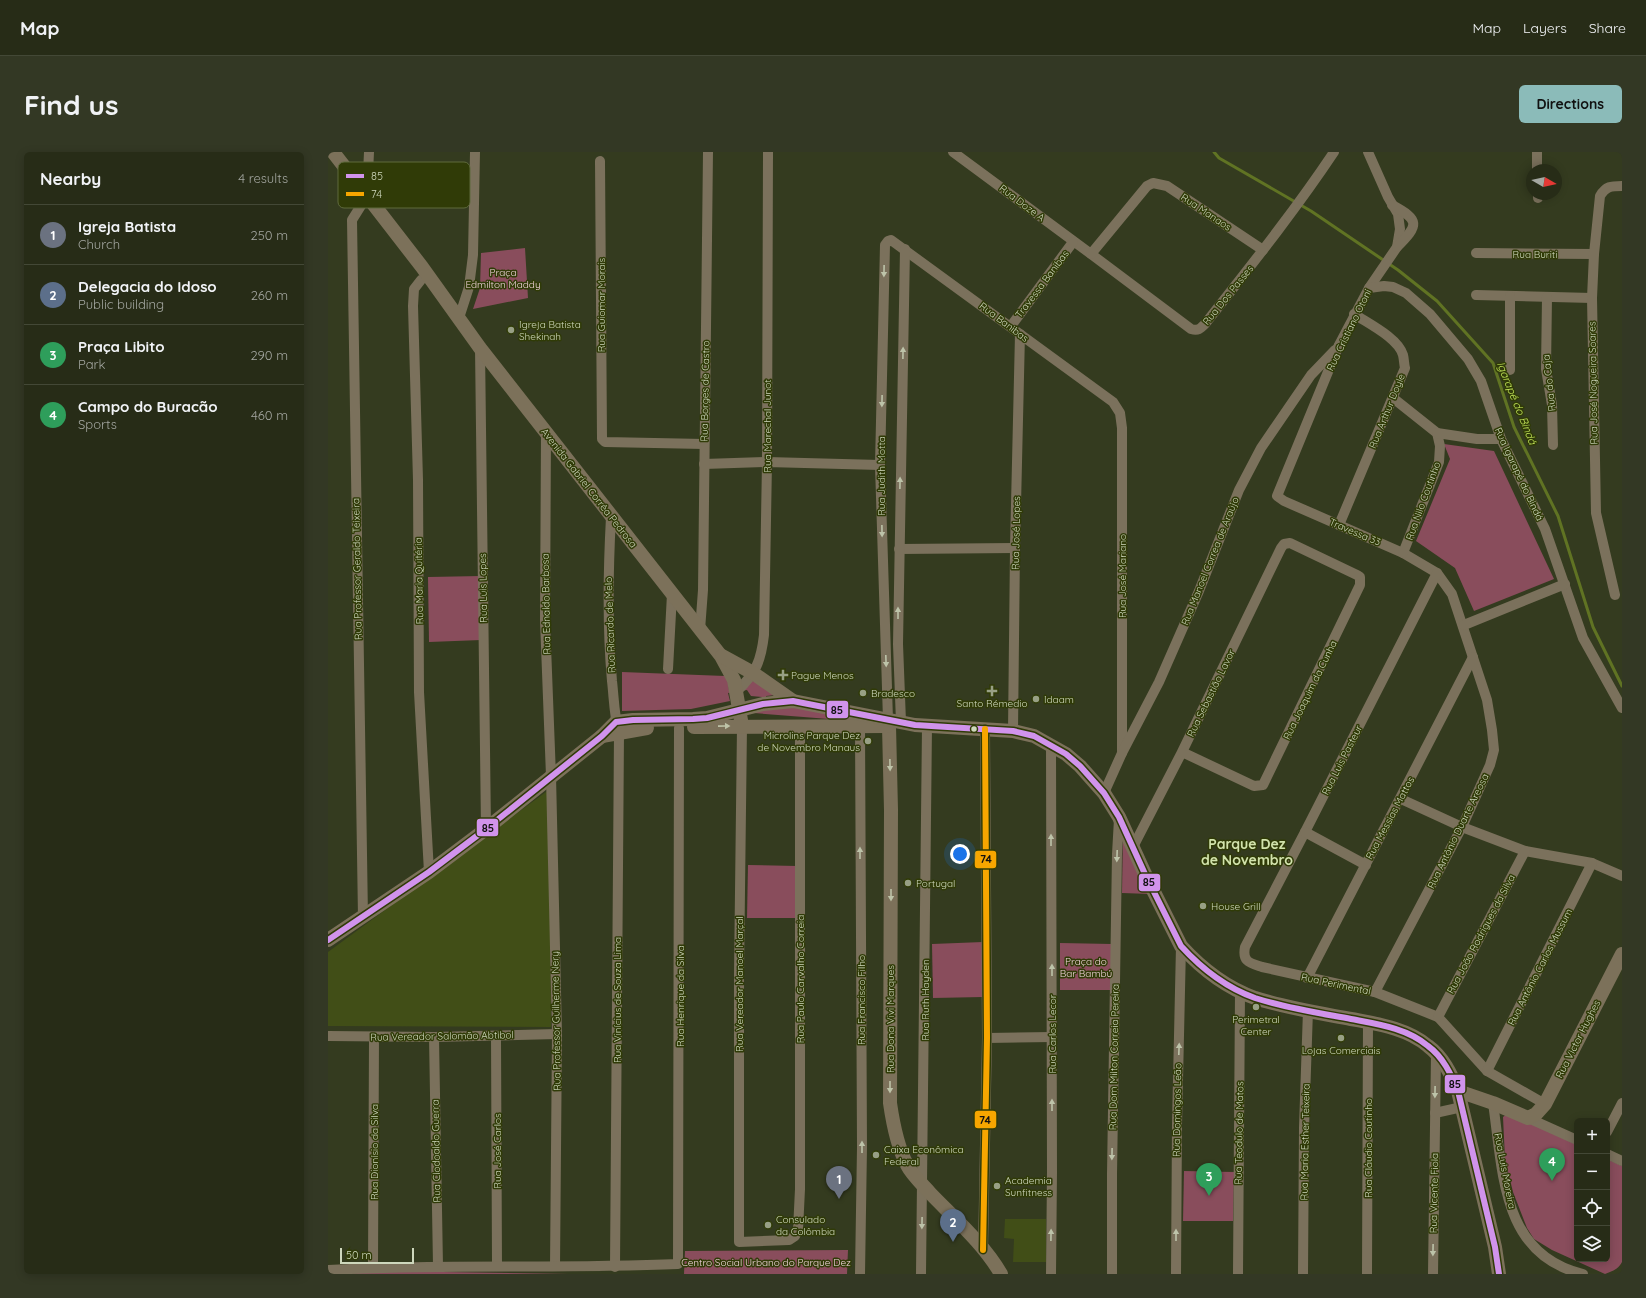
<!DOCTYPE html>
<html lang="en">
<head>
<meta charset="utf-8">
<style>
	body { margin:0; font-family:Quicksand,sans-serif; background:#333824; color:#f1f3f6 }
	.controls { position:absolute; right:12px; bottom:12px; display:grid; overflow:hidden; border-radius:6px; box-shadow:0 2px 10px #0003 }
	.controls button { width:36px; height:36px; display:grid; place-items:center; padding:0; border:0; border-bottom:1px solid #434836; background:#272c17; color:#f1f3f6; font:20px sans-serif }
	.compass { position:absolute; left:1198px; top:12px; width:36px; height:36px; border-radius:50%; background:#272c17; box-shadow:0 2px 10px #0003; rotate:99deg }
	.scale { position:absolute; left:12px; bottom:10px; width:74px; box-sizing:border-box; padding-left:4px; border:2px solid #ced7bc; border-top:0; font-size:11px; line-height:14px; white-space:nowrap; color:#ced7bc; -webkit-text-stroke:3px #303b07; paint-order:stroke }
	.you { position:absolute; left:632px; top:702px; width:14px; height:14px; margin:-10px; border:3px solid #fff; border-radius:50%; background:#1a73e8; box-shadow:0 0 0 6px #1a73e833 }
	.badge { display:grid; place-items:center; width:26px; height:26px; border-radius:50%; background:#8bbbb9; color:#fff; font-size:13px; font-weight:700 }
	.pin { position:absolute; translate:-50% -33px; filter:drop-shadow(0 1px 2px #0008) }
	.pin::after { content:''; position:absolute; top:21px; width:14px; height:12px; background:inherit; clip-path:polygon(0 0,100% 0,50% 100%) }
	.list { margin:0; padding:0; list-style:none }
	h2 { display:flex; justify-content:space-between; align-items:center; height:52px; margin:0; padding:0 16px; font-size:17px }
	h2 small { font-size:13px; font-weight:400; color:#a4a7a1 }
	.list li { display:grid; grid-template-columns:26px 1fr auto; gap:12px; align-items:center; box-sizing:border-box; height:60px; padding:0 16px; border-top:1px solid #434836 }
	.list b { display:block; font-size:15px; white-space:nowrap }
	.list p { margin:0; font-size:13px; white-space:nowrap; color:#a4a7a1 }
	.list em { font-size:13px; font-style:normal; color:#a4a7a1 }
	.icon { flex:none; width:22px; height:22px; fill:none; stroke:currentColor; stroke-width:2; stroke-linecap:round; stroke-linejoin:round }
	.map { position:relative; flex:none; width:1294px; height:1122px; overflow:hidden; border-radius:6px }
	header { display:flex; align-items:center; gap:24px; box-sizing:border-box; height:56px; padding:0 20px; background:#272c17; border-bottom:1px solid #434836 }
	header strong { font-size:19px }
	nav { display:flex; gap:22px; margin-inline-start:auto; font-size:14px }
	.intro { display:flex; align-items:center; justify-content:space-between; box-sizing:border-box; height:96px; padding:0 24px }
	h1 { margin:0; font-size:28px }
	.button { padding:10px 18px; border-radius:6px; background:#8bbbb9; color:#111; font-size:14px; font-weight:700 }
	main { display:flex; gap:24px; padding:0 24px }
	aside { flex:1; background:#272c17; border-radius:6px; box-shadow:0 2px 10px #0003 }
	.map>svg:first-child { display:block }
	.built { fill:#414e17 }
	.green { fill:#894d5c }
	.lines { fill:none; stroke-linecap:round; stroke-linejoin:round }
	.stream { stroke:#607323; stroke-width:3 }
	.street { stroke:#7b715c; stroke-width:10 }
	.secondary { stroke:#7c715a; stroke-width:14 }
	.bus-1-casing { stroke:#303b07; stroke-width:9 }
	.bus-2-casing { stroke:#303b07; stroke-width:9 }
	.bus-1 { stroke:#d193ec; stroke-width:6 }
	.bus-2 { stroke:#f7a600; stroke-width:6 }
	.oneway { fill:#bdc3a9 }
	.oneway2 { fill:#bec3a8 }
	.poi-dot { fill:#98a085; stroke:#303b07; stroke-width:1.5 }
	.bus-dot { fill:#ced7bc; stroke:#303b07; stroke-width:1.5 }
	.labels { text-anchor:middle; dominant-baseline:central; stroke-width:3; stroke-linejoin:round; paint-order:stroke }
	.street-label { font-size:10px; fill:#ced7bc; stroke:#303b07 }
	.park-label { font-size:10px; fill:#f0d3da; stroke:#303b07 }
	.poi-label { font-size:10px; fill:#ced7bc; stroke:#303b07; text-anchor:start }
	.water-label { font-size:11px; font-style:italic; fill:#c6e95c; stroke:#303b07 }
	.district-label { font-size:14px; font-weight:bold; fill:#d2e3ac; stroke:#303b07 }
	.key { fill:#303b07; stroke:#5f6a3d; stroke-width:1 }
	.key-label { font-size:11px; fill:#ced7bc }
	.line-badge { stroke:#303b07; stroke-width:1.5 }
	.pale-badge-label { font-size:11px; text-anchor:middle; font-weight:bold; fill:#111 }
</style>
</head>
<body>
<header>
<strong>Map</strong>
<nav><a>Map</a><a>Layers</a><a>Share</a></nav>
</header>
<div class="intro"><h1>Find us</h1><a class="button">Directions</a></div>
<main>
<aside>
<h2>Nearby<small>4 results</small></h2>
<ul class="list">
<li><span class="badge" style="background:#6b7280">1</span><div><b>Igreja Batista</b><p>Church</p></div><em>250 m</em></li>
<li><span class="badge" style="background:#5c6f8a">2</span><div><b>Delegacia do Idoso</b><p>Public building</p></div><em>260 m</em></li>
<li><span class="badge" style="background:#2e9e5b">3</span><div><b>Praça Libito</b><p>Park</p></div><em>290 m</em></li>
<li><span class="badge" style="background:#2e9e5b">4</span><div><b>Campo do Buracão</b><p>Sports</p></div><em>460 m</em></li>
</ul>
</aside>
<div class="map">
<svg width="1294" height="1122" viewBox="0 0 1294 1122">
	<rect width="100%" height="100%" fill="#343b1f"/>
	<g class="built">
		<path d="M222,637L223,875L0,874V800Z"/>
		<path d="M677,1067H718V1110H685L686,1087L676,1086Z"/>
	</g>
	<g class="green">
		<path d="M197,96L200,146L145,157L152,136L153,101Z"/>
		<path d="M1116,292L1166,299L1226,427L1146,459L1127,416L1088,389L1122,307Z"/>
		<path d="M153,424V488L101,490L100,425Z"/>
		<path d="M294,520L397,524L400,530L401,538L419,535L422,528L457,542L438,544V552L493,555L539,570L426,561L436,552L434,545L423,544L419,538L400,541L402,549L363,557L294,559Z"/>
		<path d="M795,678L822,742L794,741Z"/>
		<path d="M420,713L469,714L468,766H419Z"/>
		<path d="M655,790V845L605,846L604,792Z"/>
		<path d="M732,791L784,792V838H732Z"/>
		<path d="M1181,960L1249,993V1107H1279V1007L1294,1014V1110C1290,1118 1284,1119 1277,1122L1224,1098L1206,1087L1199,1076L1185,1040L1177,1007L1175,965Z"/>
		<path d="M856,1019L906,1020L905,1069H855Z"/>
		<path d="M520,1098L519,1122H356L357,1099Z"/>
		<path d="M51,1119L241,1122H20Z"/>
	</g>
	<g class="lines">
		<path class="stream" d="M886,0L891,6L983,59L1070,118L1109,149L1165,211L1186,275L1230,364L1265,475L1294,534"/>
		<g class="street">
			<path d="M625,0L763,102L863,177C870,179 872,177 877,172C921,116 966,60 1006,0"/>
			<path d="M1040,0L1060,45L1070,62L1072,77L1069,95L1041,136L1011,193L949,344L956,349L1075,401L1109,421L1124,442L1159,548L1164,578L1166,598L1162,613L1134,675L1047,840"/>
			<path d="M1209,0V18"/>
			<path d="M272,9L274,287L277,290L376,292"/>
			<path d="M35,40L40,22L41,0"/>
			<path d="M1210,42V46"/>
			<path d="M34,52L24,68L35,765"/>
			<path d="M1064,53C1092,68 1091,73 1069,95"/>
			<path d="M1148,101L1266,102"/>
			<path d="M763,102L819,34L825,31L839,34L935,98"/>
			<path d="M93,128L86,137L85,154L90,328L91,540L101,720"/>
			<path d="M1041,136L1056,134L1065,135L1078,141L1102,162L1140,207L1153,229L1173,287L1217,377L1255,486L1294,556"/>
			<path d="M1148,143L1264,146"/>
			<path d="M1219,145L1218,217L1224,253L1225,293"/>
			<path d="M131,166L141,135L145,103L147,0"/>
			<path d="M683,174L745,90"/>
			<path d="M152,196L158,677"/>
			<path d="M1182,218V144"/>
			<path d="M1065,246L1109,281L1112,294L1111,310L1075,401"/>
			<path d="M218,280L217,468L223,624L229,882L227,1114"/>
			<path d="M1109,281L1149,287H1173"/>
			<path d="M376,312L439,310L552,313"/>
			<path d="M283,365C280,420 279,474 284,529C286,546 286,564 291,581L287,1115"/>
			<path d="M1011,373L1077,216C1076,212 1076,207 1075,203C1070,186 1041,172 1026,162"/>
			<path d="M571,397L687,396"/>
			<path d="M1109,421L977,680L917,795C914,810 922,811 934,815L1047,840L1110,865L1159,919L1217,952"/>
			<path d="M1287,443L1268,361L1264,146L1266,102L1272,44C1278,34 1283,34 1294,34"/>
			<path d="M1136,473L1237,432"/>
			<path d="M372,478L375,438L380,0"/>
			<path d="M340,517L344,442"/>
			<path d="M409,539C428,521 433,509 436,483L439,310L440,0"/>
			<path d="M560,568L552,313L557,93L560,89L563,88L785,250L792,261L794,276V601"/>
			<path d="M573,570L570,492L577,97"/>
			<path d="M414,574L411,822V1090L461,1088L467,1084L470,1078L472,1037V575"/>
			<path d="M532,574L534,995L532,1122"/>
			<path d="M685,579L687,396L692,182"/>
			<path d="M776,641L794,601L831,530L871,439L911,338L933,296L983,223L1007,198"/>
			<path d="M1073,647L1134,675L1197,699L1264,711L1294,724"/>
			<path d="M977,680L1038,713"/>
			<path d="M805,695L854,600L953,396L956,392L962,391L1029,423L1032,425V433L935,633L926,634L854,600"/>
			<path d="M979,826L1145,505"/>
			<path d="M1110,865L1197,699"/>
			<path d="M0,884L106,885L229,882"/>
			<path d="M168,884L169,1114"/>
			<path d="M106,885L110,1114"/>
			<path d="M659,886L724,885"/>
			<path d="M1159,919L1264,711"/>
			<path d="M1165,951C1175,1019 1173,1103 1255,1122"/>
			<path d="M1107,961L1134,955"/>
			<path d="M1200,966L1249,988"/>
			<path d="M1279,980L1294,951"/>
			<path d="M1279,1002L1294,1009"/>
			<path d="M655,1098L659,886L657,577"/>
			<path d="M45,1115L46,885"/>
			<path d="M0,1118C117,1112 234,1117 350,1112L351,576"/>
			<path d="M593,1122L599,574"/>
			<path d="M723,1122L724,1020L723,593"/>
			<path d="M784,1122V1022L789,702L791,667"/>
			<path d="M848,1122L849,973L853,794"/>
			<path d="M910,1122L912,840"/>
			<path d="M975,1122L976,976L980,858"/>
			<path d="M1039,1122L1040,870"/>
			<path d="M1105,1122L1108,901"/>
		</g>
		<g class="secondary">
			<path d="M5,0L94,115L152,196L393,504L406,528L414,574"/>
			<path d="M394,504L425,521L465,549"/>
			<path d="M561,574L563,658L562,951C565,972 569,994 579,1013C584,1023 595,1033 602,1041C626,1066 656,1092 673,1122"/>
			<path d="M366,575L559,574"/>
			<path d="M274,584L319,576"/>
			<path d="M0,788L101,720L158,677L274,584L288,570L305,568L365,567L379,566L435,552L465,549L587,573L685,579L706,584L738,602L752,614L776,641L791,665L817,722L853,794C873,816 899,836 927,846C958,856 991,861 1023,867C1049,872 1079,876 1100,894C1115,905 1123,922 1130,939L1167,1095L1171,1122"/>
			<path d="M1130,939L1165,951L1200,966L1208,962L1217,952L1294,802"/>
		</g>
		<defs>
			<path id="bus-1" d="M0,788L101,720L158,677L274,584L288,570L305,568L365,567L379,566L435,552L465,549L587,573L685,579L706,584L738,602L752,614L776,641L791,665L817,722L853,794C873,816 899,836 927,846C958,856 991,861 1023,867C1049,872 1079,876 1100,894C1115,905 1123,922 1130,939L1167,1095L1171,1122"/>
			<path id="bus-2" d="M655,1098L659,886L657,577"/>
		</defs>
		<use href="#bus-1" class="bus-1-casing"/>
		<use href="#bus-2" class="bus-2-casing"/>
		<use href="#bus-1" class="bus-1"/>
		<use href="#bus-2" class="bus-2"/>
	</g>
	<defs><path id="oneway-solid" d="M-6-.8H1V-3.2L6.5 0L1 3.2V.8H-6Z"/></defs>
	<g class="oneway">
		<use href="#oneway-solid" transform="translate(556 119) rotate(91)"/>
		<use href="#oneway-solid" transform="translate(575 201) rotate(-89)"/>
		<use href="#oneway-solid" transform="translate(554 249) rotate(91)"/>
		<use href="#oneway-solid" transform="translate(572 331) rotate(-89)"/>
		<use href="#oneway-solid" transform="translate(554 379) rotate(89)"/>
		<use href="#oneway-solid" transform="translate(570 461) rotate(-90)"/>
		<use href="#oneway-solid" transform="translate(558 509) rotate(88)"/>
		<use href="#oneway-solid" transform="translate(723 688) rotate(-90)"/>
		<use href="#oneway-solid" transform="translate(532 701) rotate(-90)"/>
		<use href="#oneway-solid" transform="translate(789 704) rotate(92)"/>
		<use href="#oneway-solid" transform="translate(724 818) rotate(-90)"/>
		<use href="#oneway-solid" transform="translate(851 897) rotate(-88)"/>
		<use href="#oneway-solid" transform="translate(1107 940) rotate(91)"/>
		<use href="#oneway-solid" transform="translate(724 953) rotate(-90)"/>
		<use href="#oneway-solid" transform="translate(534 995) rotate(-90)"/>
		<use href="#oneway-solid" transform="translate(784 1002) rotate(91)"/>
		<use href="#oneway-solid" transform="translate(594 1071) rotate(91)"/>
		<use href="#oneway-solid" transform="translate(723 1083) rotate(-89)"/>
		<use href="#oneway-solid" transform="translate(848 1083) rotate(-90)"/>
		<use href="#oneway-solid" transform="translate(1105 1098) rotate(91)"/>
	</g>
	<g class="oneway2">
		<use href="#oneway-solid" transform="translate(396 574) rotate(-1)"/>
		<use href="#oneway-solid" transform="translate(562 613) rotate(89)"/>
		<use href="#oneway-solid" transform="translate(563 743) rotate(90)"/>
		<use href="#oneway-solid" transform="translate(562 935) rotate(90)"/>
	</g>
	<g class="poi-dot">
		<circle cx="183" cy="178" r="4"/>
		<path d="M453 517h4v4h4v4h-4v4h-4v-4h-4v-4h4z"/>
		<path d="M662 533h4v4h4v4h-4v4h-4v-4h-4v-4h4z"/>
		<circle cx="535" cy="541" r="4"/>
		<circle cx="708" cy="547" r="4"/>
		<circle cx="540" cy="589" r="4"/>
		<circle cx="580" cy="731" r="4"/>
		<circle cx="875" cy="754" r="4"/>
		<circle cx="928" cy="855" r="4"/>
		<circle cx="1013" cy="886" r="4"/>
		<circle cx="548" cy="1003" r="4"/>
		<circle cx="669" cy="1034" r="4"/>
		<circle cx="440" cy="1073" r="4"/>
	</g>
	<circle class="bus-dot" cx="646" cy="577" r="3.5"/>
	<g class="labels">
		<g class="street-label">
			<text transform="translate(694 51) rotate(37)">Rua Doze A</text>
			<text transform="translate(878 60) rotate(34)">Rua Manaos</text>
			<text x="1207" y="102">Rua Buriti</text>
			<text transform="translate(714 132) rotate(-53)">Travessa Banibas</text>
			<text transform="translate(900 143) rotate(-51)">Rua Dos Passes</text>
			<text transform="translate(273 153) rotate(-90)">Rua Guiomar Morais</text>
			<text transform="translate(676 170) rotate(37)">Rua Banibas</text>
			<text transform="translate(1021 178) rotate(-64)">Rua Cristiano Otoni</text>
			<text transform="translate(1221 231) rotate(-96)">Rua do Caja</text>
			<text transform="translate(1265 231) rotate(-91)">Rua José Nogueira Soares</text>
			<text transform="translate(377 239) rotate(-89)">Rua Borges de Castro</text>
			<text transform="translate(1059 259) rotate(-68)">Rua Arthur Doyle</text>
			<text transform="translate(439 274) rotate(-90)">Rua Marechal Junot</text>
			<text transform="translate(1191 322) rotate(65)">Rua Igarapé do Bindá</text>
			<text transform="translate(553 324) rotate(-90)">Rua Judith Motta</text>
			<text transform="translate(261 336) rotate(52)">Avenida Gabriel Corrêa Pedrosa</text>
			<text transform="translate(1095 349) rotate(-70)">Rua Nilo Coutinho</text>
			<text transform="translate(1027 380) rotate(23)">Travessa 33</text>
			<text transform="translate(688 381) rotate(-89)">Rua José Lopes</text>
			<text transform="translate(882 409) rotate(-68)">Rua Manoel Correa de Araújo</text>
			<text transform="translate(29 417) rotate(-91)">Rua Professor Geraldo Teixeira</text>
			<text transform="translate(794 424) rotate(-90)">Rua José Mariano</text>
			<text transform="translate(91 429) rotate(-91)">Rua Maria Quitéria</text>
			<text transform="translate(155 436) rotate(-91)">Rua Luis Lopes</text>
			<text transform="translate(218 452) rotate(-91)">Rua Ednaldo Barbosa</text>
			<text transform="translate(282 473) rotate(-92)">Rua Ricardo de Melo</text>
			<text transform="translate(982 538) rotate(-64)">Rua Joaquim da Cunha</text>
			<text transform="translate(883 541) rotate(-64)">Rua Sebastião Lavor</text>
			<text transform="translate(1014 608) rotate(-63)">Rua Luis Pasteur</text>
			<text transform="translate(1062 666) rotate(-62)">Rua Messias Mattos</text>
			<text transform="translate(1130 679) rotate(-64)">Rua Antônio Duarte Areosa</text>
			<text transform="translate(1153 782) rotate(-62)">Rua João Rodrigues da Silva</text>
			<text transform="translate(1212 815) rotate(-63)">Rua Antônio Carlos Mussum</text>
			<text transform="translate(472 827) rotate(-90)">Rua Paulo Carvalho Correia</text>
			<text transform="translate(411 832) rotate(-90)">Rua Vereador Manoel Marçal</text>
			<text transform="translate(1008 832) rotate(12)">Rua Perimental</text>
			<text transform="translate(352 844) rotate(-90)">Rua Henrique da Silva</text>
			<text transform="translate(289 848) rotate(-90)">Rua Vinícius de Souza Lima</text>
			<text transform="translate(533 848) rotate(-90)">Rua Francisco Filho</text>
			<text transform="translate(597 848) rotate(-90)">Rua Ruth Hayden</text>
			<text transform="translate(562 867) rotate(-90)">Rua Dona Vivi Marques</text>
			<text transform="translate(228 869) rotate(-91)">Rua Professor Guilherme Nery</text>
			<text transform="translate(724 882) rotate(-90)">Rua Carlos Lecor</text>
			<text transform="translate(114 884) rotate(-1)">Rua Vereador Salomão Abtibol</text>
			<text transform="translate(1250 887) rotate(-63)">Rua Victor Hughes</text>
			<text transform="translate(786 905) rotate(-89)">Rua Dom Milton Correia Pereira</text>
			<text transform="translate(849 958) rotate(-89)">Rua Domingos Leão</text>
			<text transform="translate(911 981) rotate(-89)">Rua Teodulo de Matos</text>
			<text transform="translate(977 990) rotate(-89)">Rua Maria Esther Teixeira</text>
			<text transform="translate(1040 996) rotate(-90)">Rua Cláudio Coutinho</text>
			<text transform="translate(108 999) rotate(-91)">Rua Clodoaldo Guerra</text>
			<text transform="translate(169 999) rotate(-90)">Rua José Carlos</text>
			<text transform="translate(46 1000) rotate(-90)">Rua Dionísio da Silva</text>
			<text transform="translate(1177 1019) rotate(79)">Rua Luis Moreira</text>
			<text transform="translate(1106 1041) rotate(-89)">Rua Vicente Fiola</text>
		</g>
		<g class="park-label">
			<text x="175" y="120">Praça<tspan x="175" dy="12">Edmilton Maddy</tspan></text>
			<text x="758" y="809">Praça do<tspan x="758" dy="12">Bar Bambú</tspan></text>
			<text x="438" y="1110">Centro Social Urbano do Parque Dez</text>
		</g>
		<g class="poi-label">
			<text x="191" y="172">Igreja Batista<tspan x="191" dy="12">Shekinah</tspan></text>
			<text x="463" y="523">Pague Menos</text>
			<text x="543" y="541">Bradesco</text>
			<text x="716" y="547">Idaam</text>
			<text x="664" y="551" text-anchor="middle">Santo Rémedio</text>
			<text x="532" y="583" text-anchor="end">Microlins Parque Dez<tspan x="532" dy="12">de Novembro Manaus</tspan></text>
			<text x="588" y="731">Portugal</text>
			<text x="883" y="754">House Grill</text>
			<text x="928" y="867" text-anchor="middle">Perimetral<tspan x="928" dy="12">Center</tspan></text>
			<text x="1013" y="898" text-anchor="middle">Lojas Comerciais</text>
			<text x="556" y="997">Caixa Econômica<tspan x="556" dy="12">Federal</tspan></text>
			<text x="677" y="1028">Academia<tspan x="677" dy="12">Sunfitness</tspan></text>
			<text x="448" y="1067">Consulado<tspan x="448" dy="12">da Colômbia</tspan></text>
		</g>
		<g class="water-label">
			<text transform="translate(1189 251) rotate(68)">Igarapé do Bindá</text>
		</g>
		<g class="district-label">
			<text x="919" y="692">Parque Dez<tspan x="919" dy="16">de Novembro</tspan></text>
		</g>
	</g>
	<rect x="10" y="10" width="132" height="46" rx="6" class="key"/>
	<rect x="18" y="22" width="18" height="4" fill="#d193ec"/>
	<rect x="18" y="40" width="18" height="4" fill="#f7a600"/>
	<g class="key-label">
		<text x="43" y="28">85</text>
		<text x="43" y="46">74</text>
	</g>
	<g class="line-badge">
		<rect x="498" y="548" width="23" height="19" rx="4" fill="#d193ec"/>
		<rect x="148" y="666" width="23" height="19" rx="4" fill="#d193ec"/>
		<rect x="646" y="698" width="23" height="19" rx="4" fill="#f7a600"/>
		<rect x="810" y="721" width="23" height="19" rx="4" fill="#d193ec"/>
		<rect x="1116" y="922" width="22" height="20" rx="4" fill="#d193ec"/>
		<rect x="646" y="958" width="23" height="19" rx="4" fill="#f7a600"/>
	</g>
	<g class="pale-badge-label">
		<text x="509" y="562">85</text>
		<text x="160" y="680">85</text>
		<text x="658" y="711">74</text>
		<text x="821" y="734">85</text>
		<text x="1127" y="936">85</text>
		<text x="657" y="972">74</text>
	</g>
</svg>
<div class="controls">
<button>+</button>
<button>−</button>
<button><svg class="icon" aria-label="locate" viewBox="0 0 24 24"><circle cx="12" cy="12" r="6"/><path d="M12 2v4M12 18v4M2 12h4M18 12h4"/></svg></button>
<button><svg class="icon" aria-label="layers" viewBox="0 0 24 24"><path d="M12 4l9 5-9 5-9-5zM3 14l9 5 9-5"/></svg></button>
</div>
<svg class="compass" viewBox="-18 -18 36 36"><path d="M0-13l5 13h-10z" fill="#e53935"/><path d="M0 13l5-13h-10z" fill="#a4a7a1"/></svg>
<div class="scale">50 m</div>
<div class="you"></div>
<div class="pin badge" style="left:511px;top:1047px;background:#6b7280">1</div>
<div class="pin badge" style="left:625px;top:1090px;background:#5c6f8a">2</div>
<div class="pin badge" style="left:881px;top:1044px;background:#2e9e5b">3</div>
<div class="pin badge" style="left:1224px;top:1029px;background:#2e9e5b">4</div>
</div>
</main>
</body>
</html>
